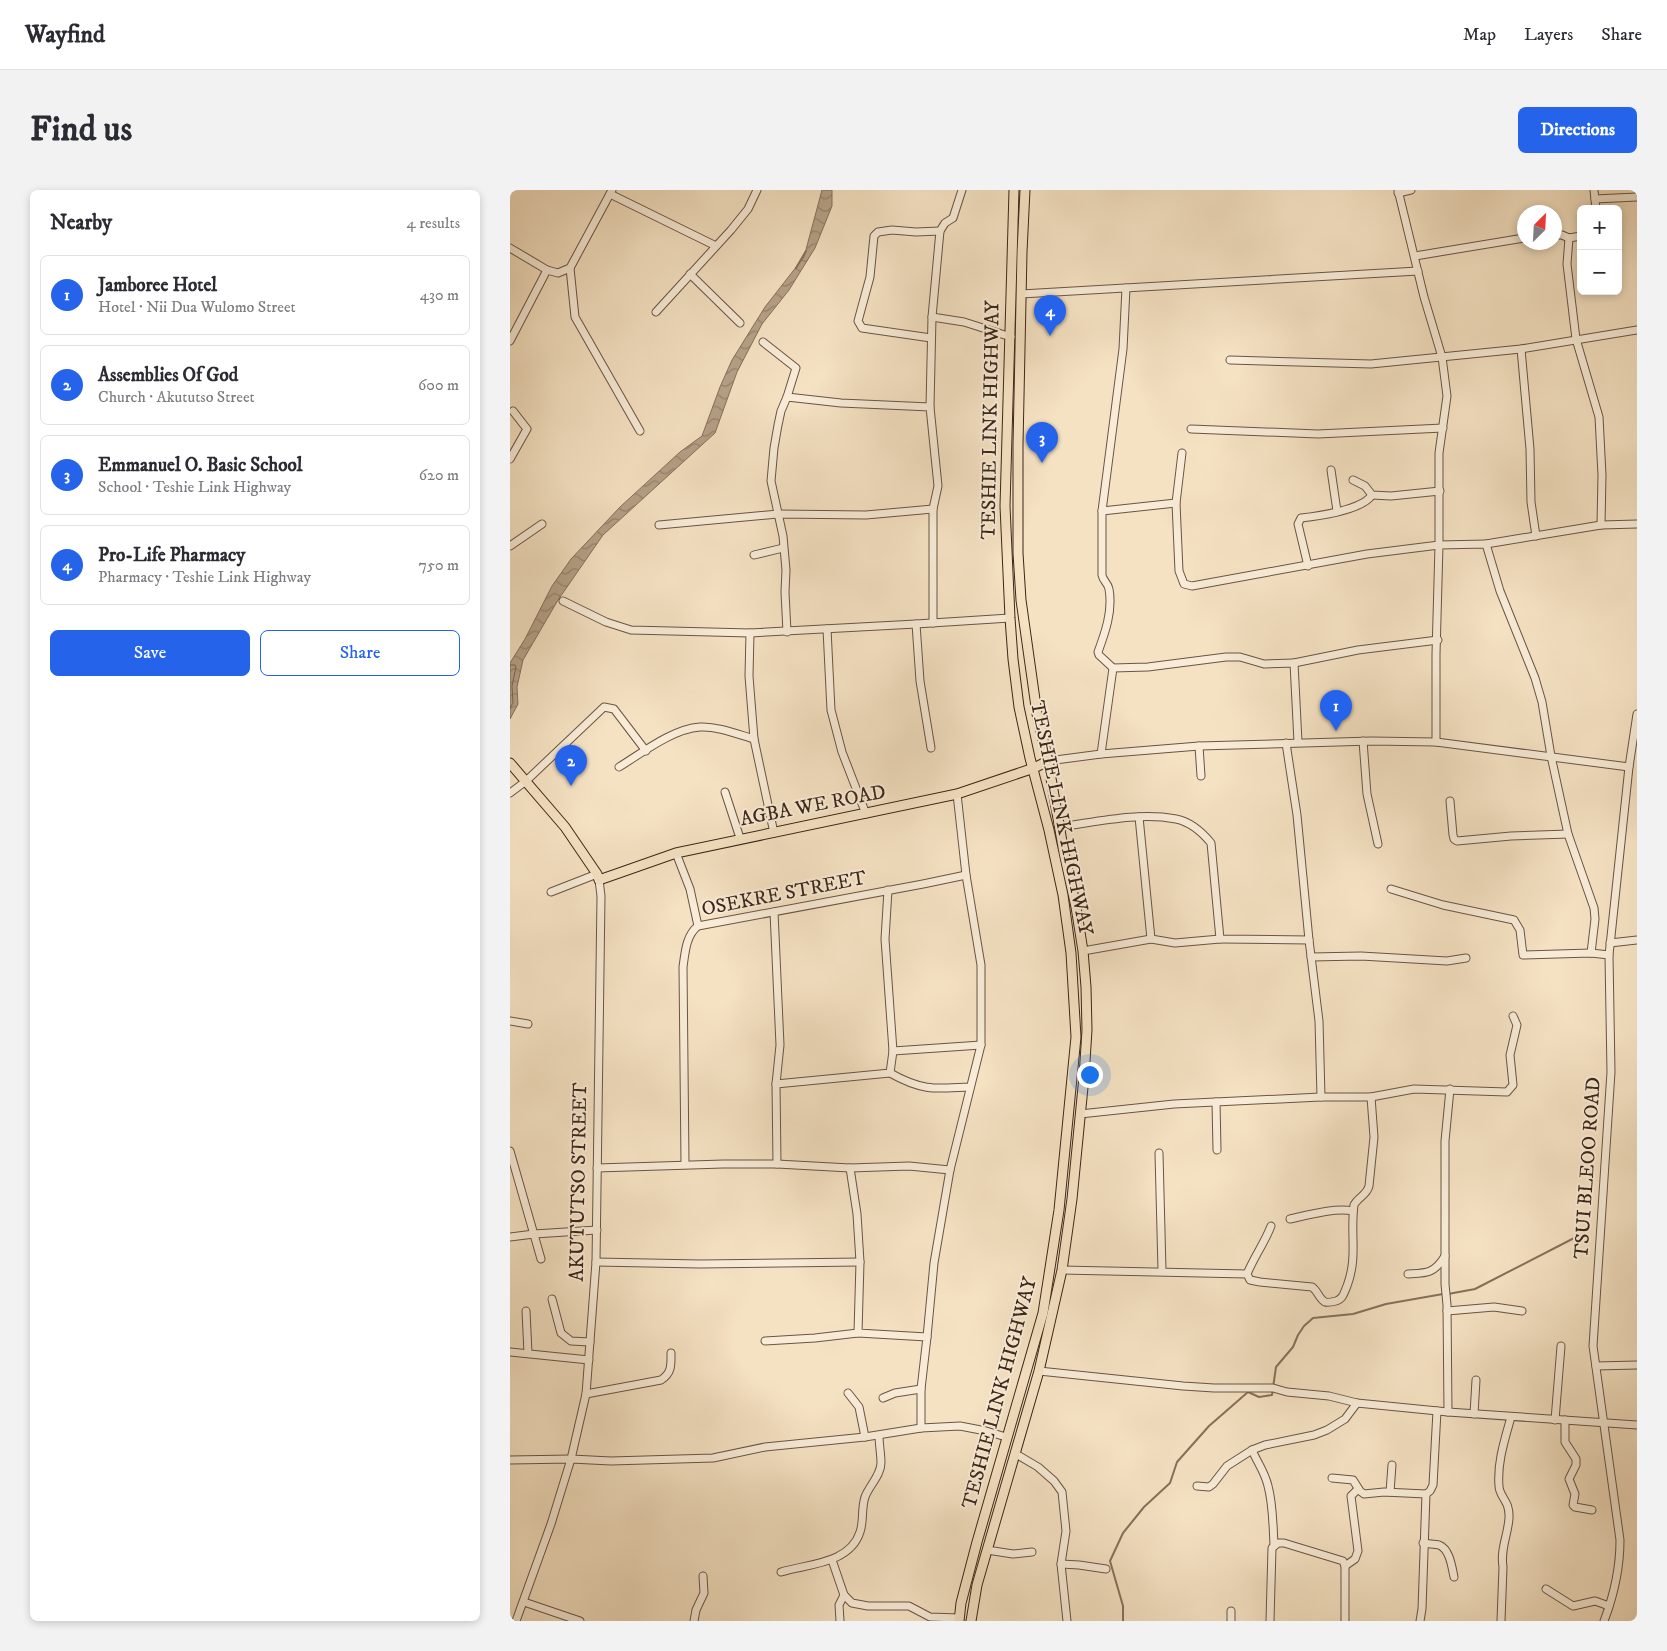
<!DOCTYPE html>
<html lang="en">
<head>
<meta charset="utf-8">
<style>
	body { margin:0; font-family:"IM FELL DW Pica",serif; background:#f2f2f3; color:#2b2b33 }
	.controls { position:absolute; right:15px; top:15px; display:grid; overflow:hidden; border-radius:8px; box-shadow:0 2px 8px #0003 }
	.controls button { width:45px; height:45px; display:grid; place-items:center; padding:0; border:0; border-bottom:1px solid #e1e1e2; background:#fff; color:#2b2b33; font:25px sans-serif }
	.compass { position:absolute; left:1007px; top:15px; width:45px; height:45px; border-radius:50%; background:#fff; box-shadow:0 2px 8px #0003; rotate:24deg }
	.you { position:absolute; left:579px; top:884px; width:18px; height:18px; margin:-12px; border:4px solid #fff; border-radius:50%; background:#1a73e8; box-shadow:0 0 0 8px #1a73e833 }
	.badge { display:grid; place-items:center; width:32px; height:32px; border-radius:50%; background:#2563eb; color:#fff; font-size:16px; font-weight:700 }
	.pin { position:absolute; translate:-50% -41px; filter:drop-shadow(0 1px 2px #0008) }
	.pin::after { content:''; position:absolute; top:26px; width:18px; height:15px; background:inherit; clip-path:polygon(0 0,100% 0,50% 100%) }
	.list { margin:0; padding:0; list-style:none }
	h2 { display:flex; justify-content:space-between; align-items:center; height:65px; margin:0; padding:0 20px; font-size:21px }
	h2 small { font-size:16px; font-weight:400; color:#7c7c81 }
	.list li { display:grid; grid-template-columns:32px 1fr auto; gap:15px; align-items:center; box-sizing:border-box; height:80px; margin:0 10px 10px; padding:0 10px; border:1px solid #e1e1e2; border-radius:8px }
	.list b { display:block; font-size:19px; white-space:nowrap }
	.list p { margin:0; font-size:16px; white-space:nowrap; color:#7c7c81 }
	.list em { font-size:16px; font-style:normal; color:#7c7c81 }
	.actions { display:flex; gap:10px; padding:15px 20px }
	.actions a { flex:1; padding:11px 0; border:1px solid #2563eb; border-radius:8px; text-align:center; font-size:18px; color:#2563eb }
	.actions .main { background:#2563eb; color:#fff }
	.map { position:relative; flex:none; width:1127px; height:1431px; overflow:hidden; border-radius:8px }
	header { display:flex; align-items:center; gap:30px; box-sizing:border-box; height:70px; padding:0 25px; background:#fff; border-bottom:1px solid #e1e1e2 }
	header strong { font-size:24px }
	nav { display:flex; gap:28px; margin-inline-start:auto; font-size:18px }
	.intro { display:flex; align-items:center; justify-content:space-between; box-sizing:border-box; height:120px; padding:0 30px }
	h1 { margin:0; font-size:35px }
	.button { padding:12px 22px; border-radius:8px; background:#2563eb; color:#fff; font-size:18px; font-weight:700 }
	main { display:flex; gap:30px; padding:0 30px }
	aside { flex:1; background:#fff; border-radius:8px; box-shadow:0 2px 8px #0003 }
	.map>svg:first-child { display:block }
	.water { fill:url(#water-waves); stroke:#86705c }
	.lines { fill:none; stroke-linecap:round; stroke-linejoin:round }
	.shore { stroke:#7a6450; stroke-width:1 }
	.stream { stroke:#86705c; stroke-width:2 }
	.minor-casing { stroke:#6b5443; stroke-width:9 }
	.major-casing { stroke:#3d2518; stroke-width:11 }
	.minor { stroke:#f8ecd8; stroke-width:7 }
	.major { stroke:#f5e2c3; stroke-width:9 }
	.labels { text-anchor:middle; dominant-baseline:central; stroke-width:4; stroke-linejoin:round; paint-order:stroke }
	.street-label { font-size:20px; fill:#3d2518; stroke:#f8ecd8 }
</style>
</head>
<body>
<header>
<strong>Wayfind</strong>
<nav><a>Map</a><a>Layers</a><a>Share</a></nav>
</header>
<div class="intro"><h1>Find us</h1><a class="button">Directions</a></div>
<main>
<aside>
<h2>Nearby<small>4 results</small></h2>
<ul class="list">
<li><span class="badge">1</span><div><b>Jamboree Hotel</b><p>Hotel · Nii Dua Wulomo Street</p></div><em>430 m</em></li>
<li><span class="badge">2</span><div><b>Assemblies Of God</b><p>Church · Akututso Street</p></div><em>600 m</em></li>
<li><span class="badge">3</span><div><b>Emmanuel O. Basic School</b><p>School · Teshie Link Highway</p></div><em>620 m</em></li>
<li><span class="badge">4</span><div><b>Pro-Life Pharmacy</b><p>Pharmacy · Teshie Link Highway</p></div><em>750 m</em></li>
</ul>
<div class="actions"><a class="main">Save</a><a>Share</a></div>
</aside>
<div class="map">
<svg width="1127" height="1431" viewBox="0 0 1127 1431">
	<defs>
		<pattern id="water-waves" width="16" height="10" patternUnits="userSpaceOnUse" patternTransform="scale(1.25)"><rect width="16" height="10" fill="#b6a289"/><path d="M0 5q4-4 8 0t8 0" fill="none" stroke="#95846f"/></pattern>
	</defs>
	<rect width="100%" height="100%" fill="#f5e2c3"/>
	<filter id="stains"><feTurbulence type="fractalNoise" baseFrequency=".004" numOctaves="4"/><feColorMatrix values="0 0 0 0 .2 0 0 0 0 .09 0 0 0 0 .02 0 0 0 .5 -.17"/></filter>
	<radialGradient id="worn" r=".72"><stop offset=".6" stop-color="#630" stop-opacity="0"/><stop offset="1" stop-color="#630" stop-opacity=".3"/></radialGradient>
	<path class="water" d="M312,0H322V16L305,58L279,100L252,134L227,182L205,243L93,345L48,410L13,470L7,497L8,514L0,529V473L15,449L42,396L61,369L110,317L170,262L192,246L210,197L222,170L255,117L294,67Z"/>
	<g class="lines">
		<path class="shore" d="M0,475H5L6,477L2,496L3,513L0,518"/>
		<g class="stream">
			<path d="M286,78L296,61"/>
			<path d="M938,1104L965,1099L1070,1045"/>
			<path d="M613,1431V1416L600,1371L613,1343L634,1317L660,1293L667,1272L699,1236L738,1202L749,1207L762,1205L766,1177L783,1157L788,1145L794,1136L803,1128L843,1124L876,1114L933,1104"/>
		</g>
		<defs>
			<g id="minor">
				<path d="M1084,0L1086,19"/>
				<path d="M888,3L901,0"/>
				<path d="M100,4L206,56"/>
				<path d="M1085,9L1127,7"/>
				<path d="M1044,45H1052L1059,48L1071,46"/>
				<path d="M1059,48L1057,74L1066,149L1089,227L1092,285L1091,335"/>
				<path d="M0,58L37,80L48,83L60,78L102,0"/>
				<path d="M905,66L1014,48"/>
				<path d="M60,78L65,127L130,241"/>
				<path d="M180,84L230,133"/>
				<path d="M511,104L908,81"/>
				<path d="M146,122L221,40L238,19L247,0"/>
				<path d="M422,127L454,132L501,147"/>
				<path d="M421,148L352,138L348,131L360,87L364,46L368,42L382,40L406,42L430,41"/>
				<path d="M0,151L37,80"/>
				<path d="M253,152L286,178L277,207"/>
				<path d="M1011,159L1020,259L1021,312L1026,346"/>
				<path d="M720,170L861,174L1011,159L1127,140"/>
				<path d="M420,217L422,127L430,41L435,33L443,28L452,0"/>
				<path d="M681,239L808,244L933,238"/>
				<path d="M672,263L666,313L669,381L674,394L682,396L857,364L929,355V263L937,206L932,167L914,107L888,0"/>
				<path d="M0,269L17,239L3,221"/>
				<path d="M821,280L827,321"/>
				<path d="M843,290L855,296L862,305L881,306L930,301"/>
				<path d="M592,321L666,313"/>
				<path d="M149,335L268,324L356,325L423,319"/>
				<path d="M976,354L1091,335L1127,334"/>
				<path d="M0,356L32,334"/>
				<path d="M244,365L273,358"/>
				<path d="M798,376L788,334L791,328C809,326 852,320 862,305"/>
				<path d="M53,411L96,432L121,440L240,443L406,434L500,428"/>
				<path d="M406,434L410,491L421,558"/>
				<path d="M317,439L321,520L332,562L356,624"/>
				<path d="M277,442L275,402L276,380L273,346L261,291L264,258L268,235L271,221L277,207L331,213L420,217L428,296L423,319V433"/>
				<path d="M240,443L239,486L244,549L264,643"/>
				<path d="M784,473L848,460L928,450"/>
				<path d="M603,478L638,477L716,467H730L754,474L784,473L788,552"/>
				<path d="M853,551L857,604L868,654"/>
				<path d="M926,552V464L929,355L976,354L990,401L1025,488L1032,512L1041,566L1058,644L1084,718L1085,729L1081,763"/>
				<path d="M776,553L787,625L799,750L809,831L811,907"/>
				<path d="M689,556L691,586"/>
				<path d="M591,564L603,478L589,465L588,462C595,443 603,421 599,399C598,393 593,391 592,385V321L613,159L616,98"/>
				<path d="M538,571L591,564L689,556L862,551L926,552L1119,577"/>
				<path d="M109,577C132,563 162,539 190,537C207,536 227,544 244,549"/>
				<path d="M215,602L230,648"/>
				<path d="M0,603L16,591L94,517L104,519L136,561"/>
				<path d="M940,611L943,645L944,649L947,651L1001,646L1058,644"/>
				<path d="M629,627L641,749"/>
				<path d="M549,637C587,632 628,622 666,629C681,632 692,642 701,653L710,749L799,750"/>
				<path d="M166,663L180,699L188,736"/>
				<path d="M881,699L933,715L1004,730L1010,740L1013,765L1081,763L1099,765"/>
				<path d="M41,702L87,684"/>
				<path d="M264,722L270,855L266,894L267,974"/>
				<path d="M1100,753L1127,750"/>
				<path d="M573,761L641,749L665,753L710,749"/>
				<path d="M801,767L851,766L937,771L956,768"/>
				<path d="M0,831L18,834"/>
				<path d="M383,861L471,855"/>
				<path d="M380,883C412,901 425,899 460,897"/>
				<path d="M266,894L380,883L383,861L375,749L378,700"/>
				<path d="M706,912L707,960"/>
				<path d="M570,924L664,914L811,907H861L904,899L997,902L1003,895L1000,865L1007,835L1003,826"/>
				<path d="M0,961L31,1069"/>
				<path d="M649,963L652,1081"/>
				<path d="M175,974L173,777C175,763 176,745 188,736L413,694L456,685"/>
				<path d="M87,978L213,974H267L340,978L399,976L440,980L471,855V775L456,685L447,604"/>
				<path d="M340,978L347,1024L350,1072L348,1143L417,1147L411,1199V1238"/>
				<path d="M780,1029C798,1025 826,1017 843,1021"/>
				<path d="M0,1047L24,1044L87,1040"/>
				<path d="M86,1072L190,1074L350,1072"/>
				<path d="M552,1080L737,1084L740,1090L750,1092L802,1097C808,1101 809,1109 815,1112C818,1113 822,1112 826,1111C833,1109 834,1103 837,1096C848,1067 840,1044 844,1015C848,1007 857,1005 859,996L864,947L861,907"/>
				<path d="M737,1084C744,1067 755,1052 761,1036"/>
				<path d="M898,1084C916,1083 924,1084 935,1066"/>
				<path d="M42,1109L51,1143L61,1151L80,1152"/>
				<path d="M16,1121L18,1163"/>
				<path d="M937,1121L984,1117L1012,1121"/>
				<path d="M417,1147L424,1073L440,980"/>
				<path d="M255,1151L305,1148L348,1143"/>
				<path d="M0,1162L79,1170"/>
				<path d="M1086,1176L1127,1175"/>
				<path d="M529,1181L673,1196L704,1198H763L777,1202L819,1206L847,1213L938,1222L1127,1235"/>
				<path d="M338,1203L349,1217L355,1247"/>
				<path d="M76,1204L151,1190C162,1183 161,1175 161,1163"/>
				<path d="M373,1208L385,1203L411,1199"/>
				<path d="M938,1222L937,1115L935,1094V951L940,899"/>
				<path d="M964,1224L966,1190"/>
				<path d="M1045,1230L1051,1156"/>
				<path d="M1055,1230V1252L1066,1269V1275L1059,1289L1065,1304L1063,1315L1065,1317L1082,1320"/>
				<path d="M742,1260C747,1272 755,1282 758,1296C763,1314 763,1336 764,1355"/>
				<path d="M506,1264L528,1277L544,1291L552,1302L556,1341L551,1374L557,1431"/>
				<path d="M0,1270L61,1269L101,1271L203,1268L255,1257L355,1247L411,1238L450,1236L476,1241L496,1247"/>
				<path d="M822,1288L843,1290L850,1301L854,1304L874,1302L916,1304"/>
				<path d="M687,1296L699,1297L703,1294L717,1276L742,1260L755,1255L804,1245L817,1240L835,1229L847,1213"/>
				<path d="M880,1302L882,1275"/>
				<path d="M913,1353C918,1354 925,1354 929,1355C940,1359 942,1378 944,1387"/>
				<path d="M477,1360L503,1364L522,1362"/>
				<path d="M322,1370L334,1405L342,1413L358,1416H399L420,1427L449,1428"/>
				<path d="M551,1374L569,1375L596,1379"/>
				<path d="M835,1376L845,1369L848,1361L841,1306L848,1299"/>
				<path d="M271,1382C297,1374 340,1374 350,1342C354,1331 351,1319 355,1307C359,1296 371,1285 371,1273C371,1264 369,1254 369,1246"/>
				<path d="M1036,1399L1063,1416L1085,1411L1099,1416"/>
				<path d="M14,1412L70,1431"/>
				<path d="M721,1421V1431"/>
				<path d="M6,1431L41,1334L61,1269L76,1204L86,1072L91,706L89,690"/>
				<path d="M184,1431L186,1420L194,1403L193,1386"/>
				<path d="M330,1431L329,1415L334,1405"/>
				<path d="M760,1431L762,1358L768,1353H774L833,1371L835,1376V1431"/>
				<path d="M910,1431L912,1419L916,1304L920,1301L923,1295L927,1221"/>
				<path d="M991,1431L993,1377C990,1359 998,1345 999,1328C1000,1310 989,1307 989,1296C987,1272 995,1249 1001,1227"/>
				<path d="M1094,1431C1104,1405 1110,1378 1110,1350L1083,1156L1101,882L1099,765L1119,577L1127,524"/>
			</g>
			<g id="major">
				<path d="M0,573L55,637L87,684L89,690L166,663L447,604L524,578L538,571"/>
				<path d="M449,1431L451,1413L467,1352L533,1123L549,1020L566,847L561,763L553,705L539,640L520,568L509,517L503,469L500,428L495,316L504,0"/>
				<path d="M461,1431L467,1395L529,1181L552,1080L562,1009L574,887L577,840L576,797L573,761L566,717L554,663L538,571L527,524L511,410L508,363V255L512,62L515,0"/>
			</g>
		</defs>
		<use href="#minor" class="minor-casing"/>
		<use href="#major" class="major-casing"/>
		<use href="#minor" class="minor"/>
		<use href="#major" class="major"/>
	</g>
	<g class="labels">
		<g class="street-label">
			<text transform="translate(481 230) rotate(-89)">TESHIE LINK HIGHWAY</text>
			<text transform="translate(303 616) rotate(-11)">AGBA WE ROAD</text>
			<text transform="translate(551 628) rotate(78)">TESHIE LINK HIGHWAY</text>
			<text transform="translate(274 704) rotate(-11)">OSEKRE STREET</text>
			<text transform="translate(1078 978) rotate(-86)">TSUI BLEOO ROAD</text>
			<text transform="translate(69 992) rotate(-89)">AKUTUTSO STREET</text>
			<text transform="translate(490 1203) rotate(-75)">TESHIE LINK HIGHWAY</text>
		</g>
	</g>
	<rect width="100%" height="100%" filter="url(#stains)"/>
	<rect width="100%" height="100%" fill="url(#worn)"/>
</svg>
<div class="controls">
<button>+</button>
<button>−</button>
</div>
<svg class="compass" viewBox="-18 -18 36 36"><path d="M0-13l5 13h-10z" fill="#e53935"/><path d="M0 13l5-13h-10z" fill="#7c7c81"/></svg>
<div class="you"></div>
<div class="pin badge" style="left:826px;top:541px">1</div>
<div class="pin badge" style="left:61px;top:596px">2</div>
<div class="pin badge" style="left:532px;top:273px">3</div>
<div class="pin badge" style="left:540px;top:146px">4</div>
</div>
</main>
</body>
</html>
